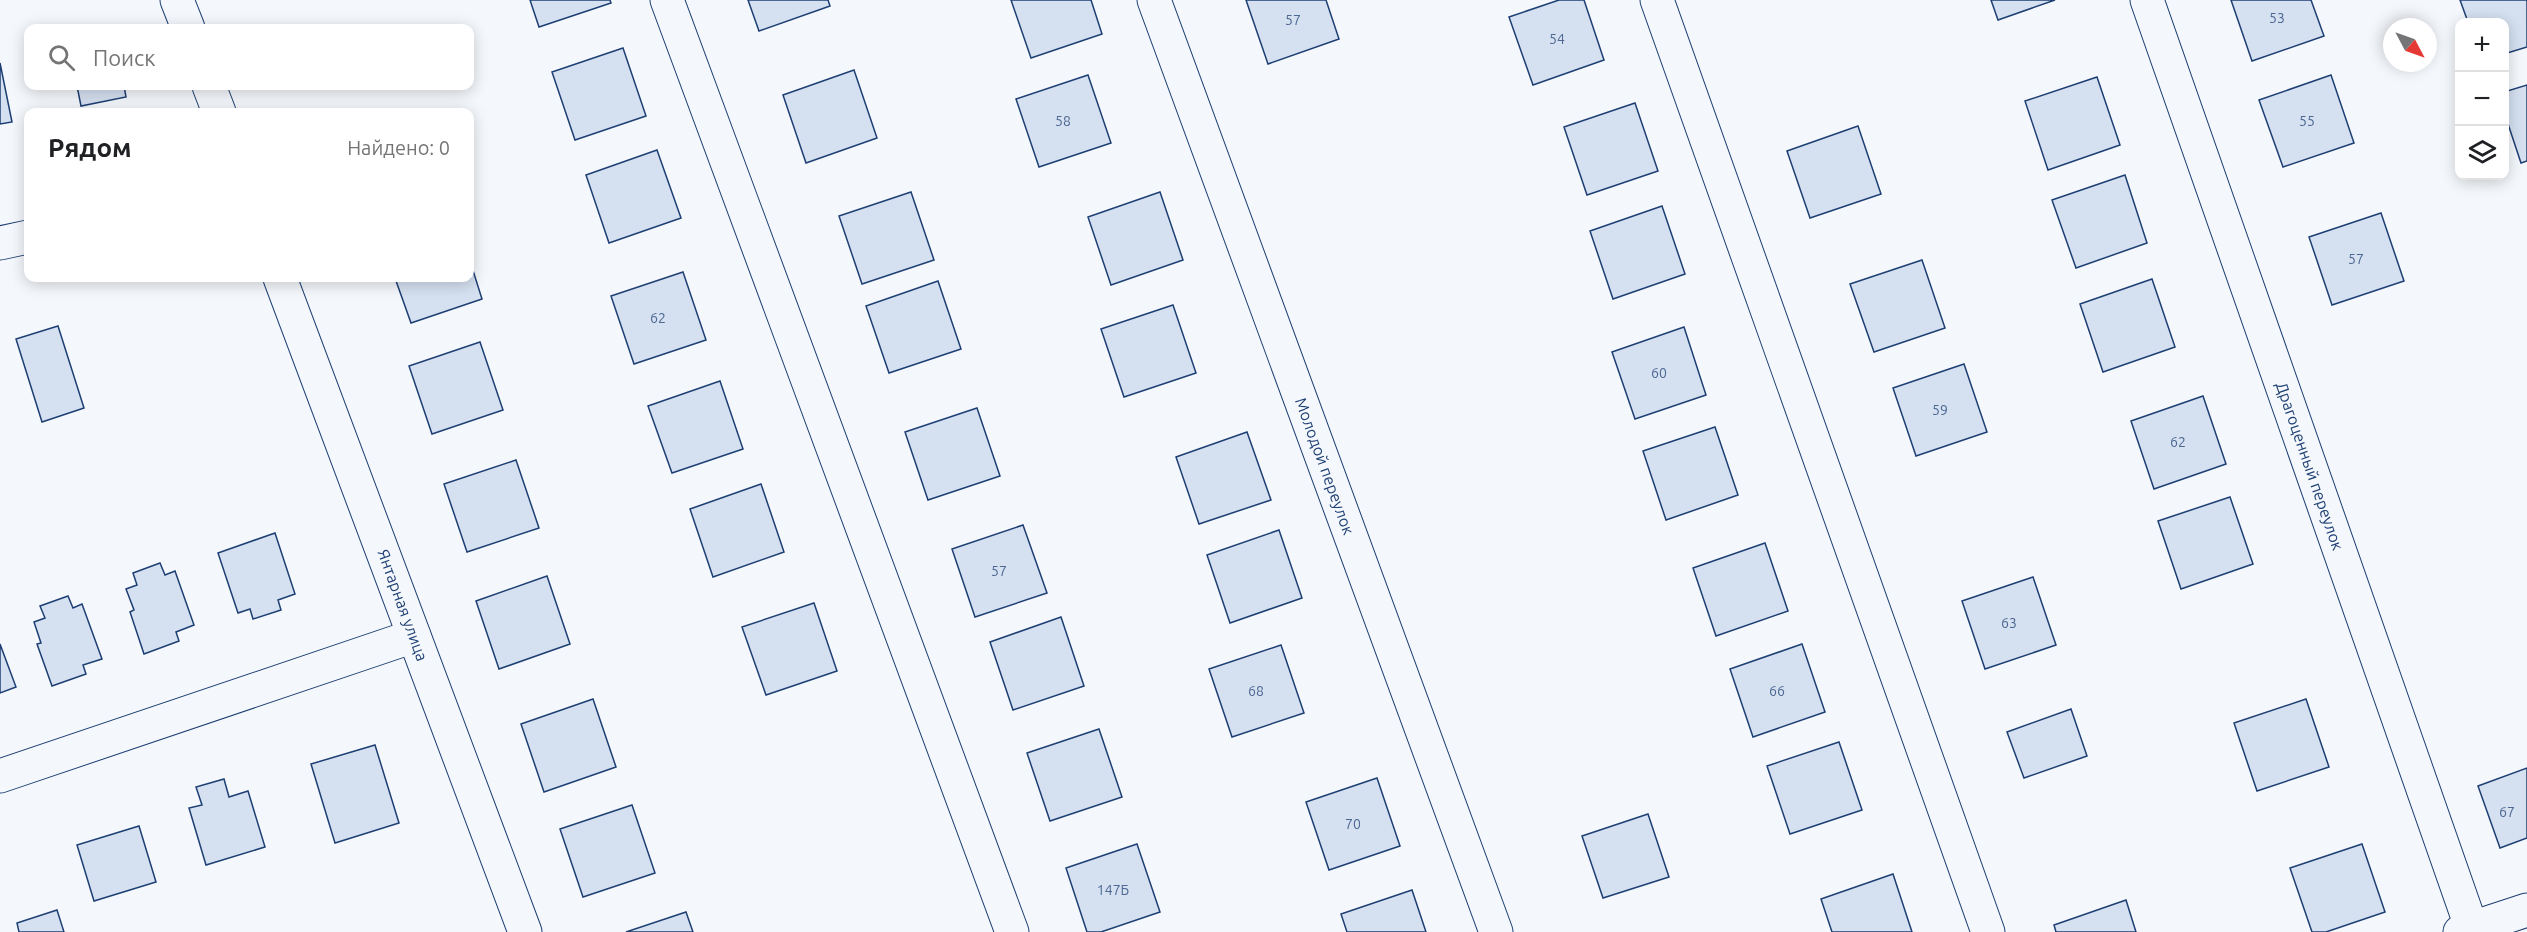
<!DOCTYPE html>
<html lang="ru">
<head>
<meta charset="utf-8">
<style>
	body { margin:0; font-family:Ubuntu,sans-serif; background:#f6f6f6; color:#202124 }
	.controls { position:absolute; right:18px; top:18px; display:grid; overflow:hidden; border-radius:12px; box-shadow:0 3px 15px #0003 }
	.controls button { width:54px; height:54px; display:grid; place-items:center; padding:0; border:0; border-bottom:2px solid #e0e0e0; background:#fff; color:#202124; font:30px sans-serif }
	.compass { position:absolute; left:2383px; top:18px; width:54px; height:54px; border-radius:50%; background:#fff; box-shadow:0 3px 15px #0003; rotate:131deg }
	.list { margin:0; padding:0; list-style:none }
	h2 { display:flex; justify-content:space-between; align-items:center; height:78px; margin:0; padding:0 24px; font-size:26px }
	h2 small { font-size:20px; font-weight:400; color:#757577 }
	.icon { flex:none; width:33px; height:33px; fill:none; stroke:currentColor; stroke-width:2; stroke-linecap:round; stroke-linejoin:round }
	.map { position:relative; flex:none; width:2527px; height:932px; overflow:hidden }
	.search { position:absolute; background:#fff; box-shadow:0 3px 15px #0003; left:24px; top:24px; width:450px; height:66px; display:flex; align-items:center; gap:15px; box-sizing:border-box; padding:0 21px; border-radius:12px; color:#757577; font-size:22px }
	.panel { position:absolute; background:#fff; box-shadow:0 3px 15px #0003; left:24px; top:108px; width:450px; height:174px; border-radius:12px }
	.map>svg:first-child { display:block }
	.building { fill:#d5e0f0; stroke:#1d3f73; stroke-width:1.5 }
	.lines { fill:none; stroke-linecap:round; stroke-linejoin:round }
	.street-casing { stroke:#1d3f73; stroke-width:35 }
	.street { stroke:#f4f7fb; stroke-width:33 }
	.labels { text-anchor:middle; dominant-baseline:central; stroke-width:4.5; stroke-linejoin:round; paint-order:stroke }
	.number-label { font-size:14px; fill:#4b6792 }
	.street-label { font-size:16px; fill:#1d3f73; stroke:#f4f7fb }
</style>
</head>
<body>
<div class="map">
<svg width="2527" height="932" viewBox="0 0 2527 932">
	<rect width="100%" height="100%" fill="#f4f7fb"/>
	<g class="building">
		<path d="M530,0H610L611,3L539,27Z"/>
		<path d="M748,0H828L830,6L759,31Z"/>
		<path d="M1011,0H1091L1102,34L1031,58Z"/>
		<path d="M1246,0H1326L1339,39L1268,64Z"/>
		<path d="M1559,0H1584L1604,60L1533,85L1509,17Z"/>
		<path d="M1991,0H2055L1998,20Z"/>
		<path d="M2231,0H2311L2324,36L2252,61Z"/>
		<path d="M2460,0H2527V47L2504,54V22H2468Z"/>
		<path d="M623,48L646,116L575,140L552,72Z"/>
		<path d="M0,63L12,122L0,124Z"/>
		<path d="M854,70L877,138L806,163L783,95Z"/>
		<path d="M1088,75L1111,143L1039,167L1016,99Z"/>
		<path d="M2331,75L2354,143L2283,167L2259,100Z"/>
		<path d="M2097,77L2120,145L2048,170L2025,101Z"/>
		<path d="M2527,85V161L2521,163L2504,112V92Z"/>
		<path d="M77,86H124L126,97L81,106Z"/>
		<path d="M1635,103L1658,171L1587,195L1564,127Z"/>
		<path d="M1858,126L1881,194L1810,218L1787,151Z"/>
		<path d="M657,150L681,218L609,243L586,175Z"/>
		<path d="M2125,175L2147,243L2076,268L2052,200Z"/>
		<path d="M911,192L934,260L862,284L839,216Z"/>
		<path d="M1160,192L1183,260L1111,285L1088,217Z"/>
		<path d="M1662,206L1685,274L1613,299L1590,231Z"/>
		<path d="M2381,213L2404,281L2332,305L2309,237Z"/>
		<path d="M1922,260L1945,328L1874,352L1850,284Z"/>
		<path d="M470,261L482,299L411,323L395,278H470Z"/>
		<path d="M683,272L706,340L634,364L611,296Z"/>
		<path d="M2152,279L2175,347L2103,372L2080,304Z"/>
		<path d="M938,281L961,349L889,373L866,306Z"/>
		<path d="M1173,305L1196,373L1124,397L1101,329Z"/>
		<path d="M58,326L84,408L42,422L16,339Z"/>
		<path d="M1684,327L1706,395L1635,419L1612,352Z"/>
		<path d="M480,342L503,410L432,434L409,366Z"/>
		<path d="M1964,364L1987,432L1916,456L1893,388Z"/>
		<path d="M720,381L743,449L672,473L648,406Z"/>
		<path d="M2203,396L2226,464L2154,489L2131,421Z"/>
		<path d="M977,408L1000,476L928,500L905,432Z"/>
		<path d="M1715,427L1738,495L1666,520L1643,451Z"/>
		<path d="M1247,432L1271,500L1199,524L1176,457Z"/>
		<path d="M516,460L539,528L467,552L444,484Z"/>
		<path d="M761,484L784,552L713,577L690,509Z"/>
		<path d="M2230,497L2253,564L2181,589L2158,521Z"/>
		<path d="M1023,525L1047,593L975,617L952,549Z"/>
		<path d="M1279,530L1302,598L1230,623L1207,555Z"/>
		<path d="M275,533L295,594L278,600L281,610L253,619L250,609L238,613L218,553Z"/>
		<path d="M1765,543L1788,611L1716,636L1693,568Z"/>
		<path d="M160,563L165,575L175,571L194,625L176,632L179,641L144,654L130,612L134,610L126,589L137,585L133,573Z"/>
		<path d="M547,576L570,644L499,669L476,601Z"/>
		<path d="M2033,577L2056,645L1985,669L1962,601Z"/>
		<path d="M68,596L73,608L82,604L102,659L83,665L86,674L52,686L37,644L41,643L34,622L45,618L40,606Z"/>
		<path d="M814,603L837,671L766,695L742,627Z"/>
		<path d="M1061,617L1084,686L1013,710L990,642Z"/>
		<path d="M0,644L16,687L0,693Z"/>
		<path d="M1802,644L1825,712L1753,737L1730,669Z"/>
		<path d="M1281,645L1304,713L1232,737L1209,669Z"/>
		<path d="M593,699L616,767L544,792L521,724Z"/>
		<path d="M2306,699L2329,767L2257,791L2234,723Z"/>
		<path d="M2071,709L2087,756L2024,778L2007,732Z"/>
		<path d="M1099,729L1122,797L1050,821L1027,753Z"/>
		<path d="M1839,742L1862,810L1790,834L1767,766Z"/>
		<path d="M375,745L399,823L335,843L311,764Z"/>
		<path d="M2527,768V838L2500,848L2478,786Z"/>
		<path d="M1377,778L1400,846L1329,870L1306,802Z"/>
		<path d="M224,779L229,797L248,791L265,847L206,865L189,808L202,805L196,787Z"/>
		<path d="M632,805L655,873L583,897L560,829Z"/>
		<path d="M1648,814L1669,877L1603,898L1582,836Z"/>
		<path d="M139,826L156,882L94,901L77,845Z"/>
		<path d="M1137,844L1160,912L1101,932H1087L1066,868Z"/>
		<path d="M2362,844L2385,912L2326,932H2312L2290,868Z"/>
		<path d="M1893,874L1912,932H1832L1821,899Z"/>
		<path d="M1412,890L1426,932H1347L1341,914Z"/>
		<path d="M2126,900L2136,932H2056L2054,925Z"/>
		<path d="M57,910L64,932H19L17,923Z"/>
		<path d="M686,912L693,932H626Z"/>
	</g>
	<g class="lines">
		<defs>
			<g id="street">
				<path d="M177,0L188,28"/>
				<path d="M667,0L1012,932"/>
				<path d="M1154,0L1496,932"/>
				<path d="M1657,0L1988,932"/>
				<path d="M2147,0L2473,932"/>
				<path d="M209,86L219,112"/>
				<path d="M0,243L28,237"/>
				<path d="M280,278L525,932"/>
				<path d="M0,776L414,636"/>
				<path d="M2460,932L2527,910"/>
			</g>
		</defs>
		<use href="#street" class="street-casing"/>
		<use href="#street" class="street"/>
	</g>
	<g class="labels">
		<g class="number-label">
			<text x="2277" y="18">53</text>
			<text x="1293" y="20">57</text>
			<text x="1557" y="39">54</text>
			<text x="1063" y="121">58</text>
			<text x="2307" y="121">55</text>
			<text x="2356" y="259">57</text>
			<text x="658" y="318">62</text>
			<text x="1659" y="373">60</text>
			<text x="1940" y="410">59</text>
			<text x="2178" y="442">62</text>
			<text x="999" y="571">57</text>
			<text x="2009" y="623">63</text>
			<text x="1256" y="691">68</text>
			<text x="1777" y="691">66</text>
			<text x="2507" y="812">67</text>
			<text x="1353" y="824">70</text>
			<text x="1113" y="890">147Б</text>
		</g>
		<g class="street-label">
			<text transform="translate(1325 466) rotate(70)">Молодой переулок</text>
			<text transform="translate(2310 466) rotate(71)">Драгоценный переулок</text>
			<text transform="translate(403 605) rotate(70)">Янтарная улица</text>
		</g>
	</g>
</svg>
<div class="controls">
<button>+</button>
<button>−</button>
<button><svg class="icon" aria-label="layers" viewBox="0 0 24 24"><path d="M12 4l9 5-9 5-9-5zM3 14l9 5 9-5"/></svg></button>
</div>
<svg class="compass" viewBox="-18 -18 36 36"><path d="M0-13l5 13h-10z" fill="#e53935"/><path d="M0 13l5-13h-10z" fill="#757577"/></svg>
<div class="search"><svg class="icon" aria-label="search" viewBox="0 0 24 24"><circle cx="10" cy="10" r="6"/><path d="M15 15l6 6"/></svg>Поиск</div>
<section class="panel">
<h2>Рядом<small>Найдено: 0</small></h2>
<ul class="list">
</ul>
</section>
</div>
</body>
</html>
